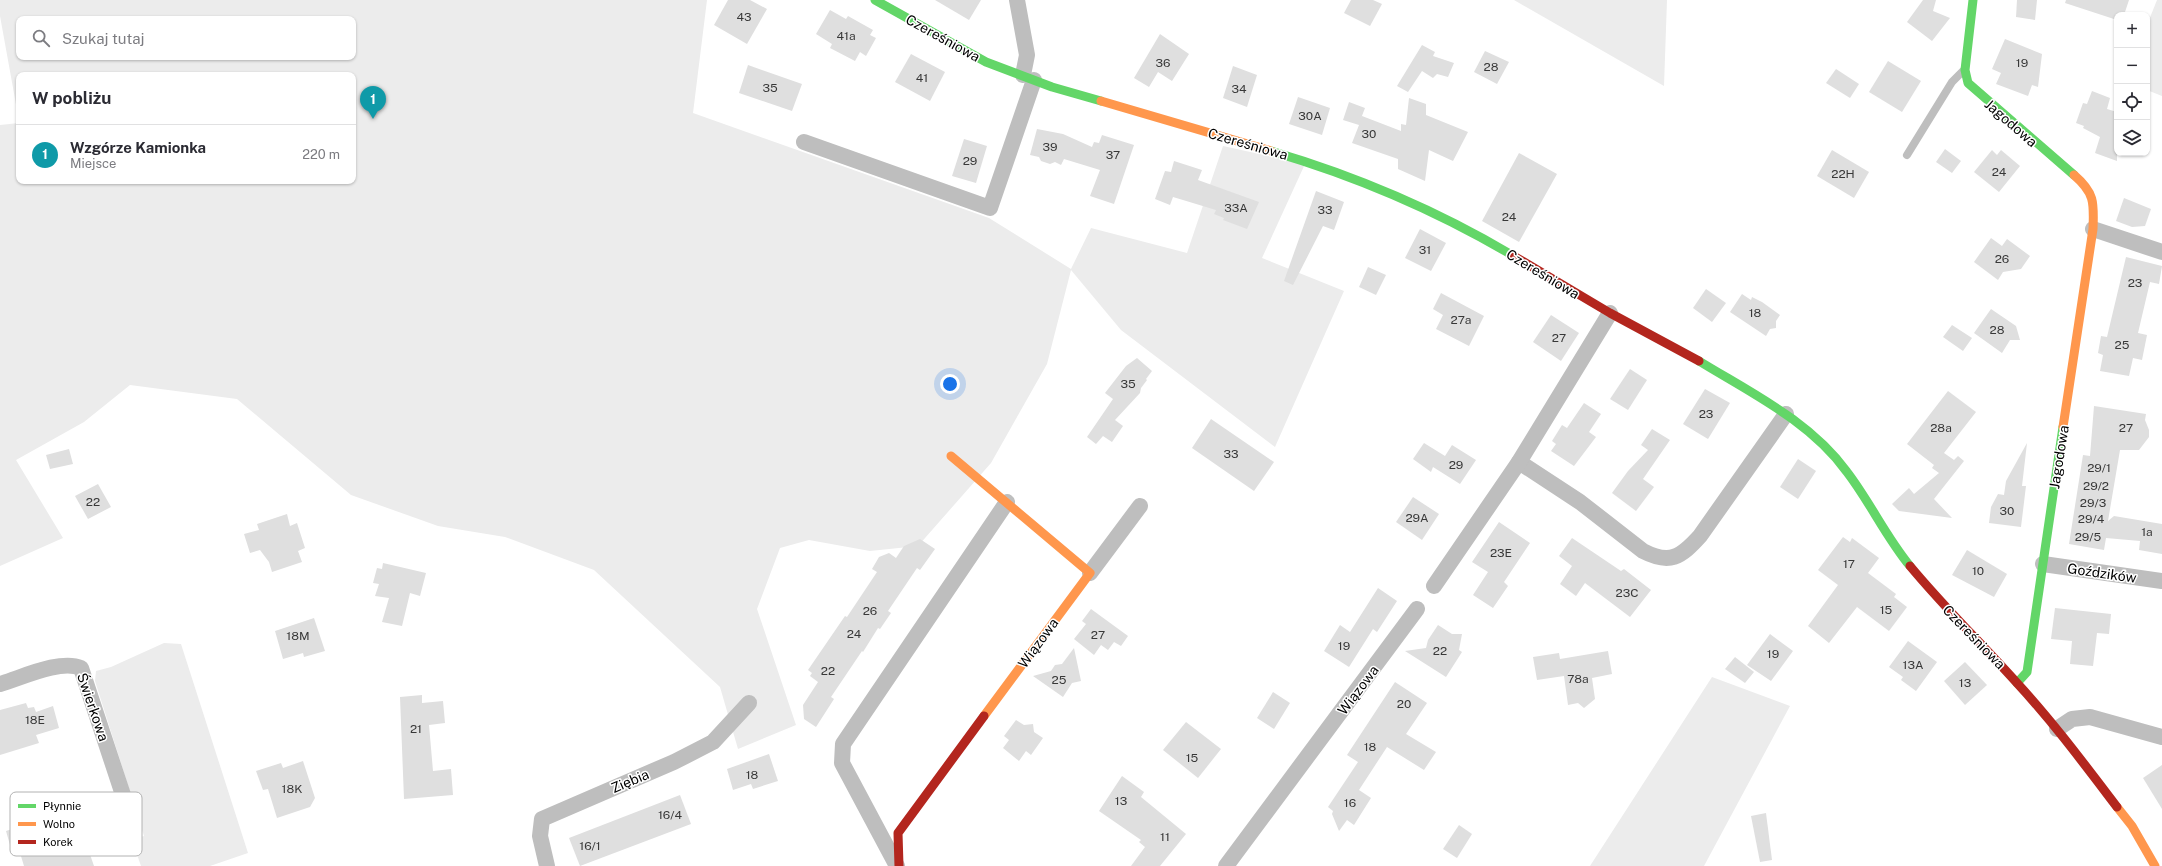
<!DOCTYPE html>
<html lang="pl">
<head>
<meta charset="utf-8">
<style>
	body { margin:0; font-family:"Public Sans",sans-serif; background:#f7f7f7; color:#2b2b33 }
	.controls { position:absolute; right:12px; top:12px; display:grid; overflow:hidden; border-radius:8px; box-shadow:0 1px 3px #0004 }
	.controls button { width:36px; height:36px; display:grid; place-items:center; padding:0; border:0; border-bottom:1px solid #e1e1e2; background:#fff; color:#2b2b33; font:20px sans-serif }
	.you { position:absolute; left:950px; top:384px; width:14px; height:14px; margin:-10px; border:3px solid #fff; border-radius:50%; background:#1a73e8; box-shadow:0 0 0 6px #1a73e833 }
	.badge { display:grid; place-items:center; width:26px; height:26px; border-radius:50%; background:#111827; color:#fff; font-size:13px; font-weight:700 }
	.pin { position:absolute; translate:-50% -33px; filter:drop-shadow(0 1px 2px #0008) }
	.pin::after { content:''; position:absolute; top:21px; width:14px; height:12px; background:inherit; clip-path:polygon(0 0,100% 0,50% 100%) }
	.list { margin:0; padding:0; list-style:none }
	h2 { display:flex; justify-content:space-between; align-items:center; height:52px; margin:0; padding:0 16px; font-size:17px }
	h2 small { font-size:13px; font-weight:400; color:#7c7c81 }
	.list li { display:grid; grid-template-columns:26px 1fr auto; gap:12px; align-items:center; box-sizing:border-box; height:60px; padding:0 16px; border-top:1px solid #e1e1e2 }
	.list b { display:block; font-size:15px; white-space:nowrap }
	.list p { margin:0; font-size:13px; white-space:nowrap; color:#7c7c81 }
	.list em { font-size:13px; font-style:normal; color:#7c7c81 }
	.icon { flex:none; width:22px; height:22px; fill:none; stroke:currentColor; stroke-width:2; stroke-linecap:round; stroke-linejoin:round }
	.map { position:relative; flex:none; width:2162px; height:866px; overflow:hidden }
	.search { position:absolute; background:#fff; box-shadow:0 1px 3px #0004; left:16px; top:16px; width:340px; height:44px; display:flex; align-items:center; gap:10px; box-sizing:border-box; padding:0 14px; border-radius:8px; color:#7c7c81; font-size:15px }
	.panel { position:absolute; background:#fff; box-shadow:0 1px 3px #0004; left:16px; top:72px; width:340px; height:112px; border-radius:8px }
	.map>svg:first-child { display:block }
	.green { fill:#ececec; fill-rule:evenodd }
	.building { fill:#dfdfdf }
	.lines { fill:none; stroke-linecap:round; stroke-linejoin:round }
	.lane { stroke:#bebebe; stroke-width:8 }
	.street { stroke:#bebebe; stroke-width:16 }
	.fast { stroke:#63d668; stroke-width:9 }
	.slow { stroke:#ff974d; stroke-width:9 }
	.jam { stroke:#b3261e; stroke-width:9 }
	.labels { text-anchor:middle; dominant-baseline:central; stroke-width:3; stroke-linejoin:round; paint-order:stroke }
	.number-label { font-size:12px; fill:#383838 }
	.street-label { font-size:14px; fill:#000; stroke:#fff }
	.key { fill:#fff; stroke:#b2b2b2; stroke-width:1 }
	.key-label { font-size:11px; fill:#000 }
</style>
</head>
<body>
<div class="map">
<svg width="2162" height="866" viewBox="0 0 2162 866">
	<rect width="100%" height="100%" fill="#fff"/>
	<g class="green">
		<path d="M0,0H707L693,113L989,218L1071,269L1091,228L1187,253L1223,146L1305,164L1262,258L1344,291L1275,447L1121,330L1071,270L1047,364L991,463L918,546L870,551L809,540L780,548L757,609L796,725L738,749L720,687L594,570L505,537L438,526L351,495L237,399L130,385L84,422L16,460L63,538L0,566V125L19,123V181H353V75H19V121L0,16ZM19,19H353V57H19Z"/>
		<path d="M1514,0H1667L1664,86Z"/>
		<path d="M2157,0H2162V96L2147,90V25Z"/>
		<path d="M164,643L181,644L248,853L210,866H141L132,840L144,836L95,681L96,671L111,667Z"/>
		<path d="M1712,677L1790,706L1704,866H1590Z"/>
	</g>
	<g class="building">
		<path d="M728,0H750L767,9L747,44L714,25Z"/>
		<path d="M935,0H981L969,20Z"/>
		<path d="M1351,0H1373L1382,4L1370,26L1344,13Z"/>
		<path d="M1923,0H1936L1933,11L1950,18L1932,41L1907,22Z"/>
		<path d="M2017,0H2037L2035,20L2016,17Z"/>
		<path d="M2066,0H2129L2124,15H2117V20L2065,3Z"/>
		<path d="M830,10L846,19L848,16L873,30L870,35L876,38L866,56L860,52L855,61L830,48L832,44L816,34Z"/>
		<path d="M1160,34L1189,54L1172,81L1158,72L1149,87L1134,78Z"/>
		<path d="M2005,39L2042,54L2038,87L2032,85L2028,96L1996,84L2001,73L1992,69Z"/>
		<path d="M1422,45L1435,52L1433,56L1454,63L1448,77L1437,74L1433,78L1422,71L1408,92L1397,86Z"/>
		<path d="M1485,51L1509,62L1497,84L1474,72Z"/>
		<path d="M911,54L945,72L930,101L895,82Z"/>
		<path d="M1888,61L1921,81L1902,112L1869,92Z"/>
		<path d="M748,65L802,84L792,111L739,93Z"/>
		<path d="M1233,66L1257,75L1247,107L1223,98Z"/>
		<path d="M1836,69L1859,84L1850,98L1826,83Z"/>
		<path d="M2092,91L2110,98L2107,109L2117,112V161L2095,153L2100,137L2083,128L2084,126L2076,123L2083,103L2087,104Z"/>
		<path d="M1298,97L1330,108L1322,135L1289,124Z"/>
		<path d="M1409,98L1426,104V115L1468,132L1453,161L1429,150L1425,181L1398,169V159L1352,143L1359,125L1343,120L1349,102L1365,108L1360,121L1362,116L1401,131V124L1406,125Z"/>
		<path d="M1037,129L1063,134L1092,147L1094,142L1099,143L1102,135L1134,145L1114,204L1090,196L1100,170L1064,159L1061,165L1055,162L1050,164L1041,161L1039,157L1030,155Z"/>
		<path d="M964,139L987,146L976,183L952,176Z"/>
		<path d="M1945,149L1961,161L1952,173L1936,162Z"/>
		<path d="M1832,150L1869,172L1854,198L1817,176Z"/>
		<path d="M1992,150L1997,155L2001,150L2020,166L1999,192L1974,172Z"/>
		<path d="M1519,153L1557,174L1519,242L1482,221Z"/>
		<path d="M1174,161L1202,170L1198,180L1259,202L1247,229L1223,220L1224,218L1214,214L1216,210L1173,197L1170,205L1155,199L1165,171L1171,172Z"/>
		<path d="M1316,191L1344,202L1334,230L1323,226L1293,285L1284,281Z"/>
		<path d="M2124,198L2151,209L2145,226L2132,227L2116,221Z"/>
		<path d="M1420,229L1446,243L1431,271L1405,258Z"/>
		<path d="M1991,238L2002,246L2007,239L2030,256L2021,269L2003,272L1998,280L1974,262Z"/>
		<path d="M2126,257L2162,266L2159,284L2150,282L2138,333L2147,335L2142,360L2133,358L2129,376L2100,371L2103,355L2098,353L2101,336L2107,337Z"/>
		<path d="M1368,267L1386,275L1376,295L1359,287Z"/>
		<path d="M1706,289L1726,303L1712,322L1693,308Z"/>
		<path d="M1441,293L1484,316L1469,346L1436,329L1443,315L1433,309Z"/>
		<path d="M1742,294L1751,300L1752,297L1762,302L1780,315L1776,321V328L1770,329L1766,336L1730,312Z"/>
		<path d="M1991,309L2016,326L2020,340H2010L2002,353L1974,333Z"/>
		<path d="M1551,315L1579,333L1561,361L1533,342Z"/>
		<path d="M1952,325L1972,338L1963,351L1943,337Z"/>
		<path d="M1137,358L1152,371L1146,379L1147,380L1141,388L1140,393L1115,420L1123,426L1112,442L1103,436L1096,444L1087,437L1113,399L1105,393L1126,366Z"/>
		<path d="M1630,369L1647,380L1628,410L1610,399Z"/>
		<path d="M1705,389L1730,403L1708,439L1683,424Z"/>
		<path d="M1948,391L1976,412L1944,453L1954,460L1958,456L1964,461L1934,499L1952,518L1899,511L1892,504L1909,488L1914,494L1939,473L1932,468L1934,465L1907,444Z"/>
		<path d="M1584,403L1601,414L1589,432L1596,437L1574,466L1551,451L1556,444L1552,441L1562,425L1567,428Z"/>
		<path d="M2094,406L2146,414L2145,420L2149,430V437L2139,450H2120L2108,521L2114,516L2162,524V554L2139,550L2140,541L2106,538L2104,550L2069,544L2083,455L2090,456Z"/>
		<path d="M1211,419L1274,462L1254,491L1192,448Z"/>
		<path d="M1652,429L1670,440L1643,479L1654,487L1636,511L1612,493L1628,471L1648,450L1641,445Z"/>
		<path d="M1424,443L1445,456L1452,445L1476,460L1460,484L1433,467L1431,472L1413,459Z"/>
		<path d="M2027,443L2022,486H2026L2021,527L1989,523L1991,507L1998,494L2004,495L2006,481Z"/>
		<path d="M69,449L73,464L50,469L46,455Z"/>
		<path d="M1798,459L1816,471L1798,499L1780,487Z"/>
		<path d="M98,484L111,507L88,519L75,496Z"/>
		<path d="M1413,497L1439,514L1422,540L1396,522Z"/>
		<path d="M287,514L290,526L297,523L305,548L298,551L302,562L272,572L269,562L260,550L250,553L244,534L259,530L257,524Z"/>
		<path d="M1499,522L1530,543L1504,582L1508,586L1493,608L1473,595L1488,572L1472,562Z"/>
		<path d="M1843,537L1850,542L1852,538L1879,558L1868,573L1896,594L1894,597L1907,607L1889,631L1857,607L1829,643L1808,626L1838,585L1818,570Z"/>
		<path d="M1572,538L1621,571L1624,569L1651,590L1630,617L1585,583L1576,596L1560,584L1572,566L1559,556Z"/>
		<path d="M920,539L935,549L920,570L917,568L888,611L891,613L880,629L878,628L863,652L862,651L831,697L834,699L816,727L804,719L803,705L818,682L810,676L812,673L808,670L845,616L847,617L877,572L872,569L879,557L889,553L896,558L904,546Z"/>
		<path d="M1967,550L2007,574L1994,597L1952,575Z"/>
		<path d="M383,563L426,573L420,596L410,593L402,626L382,622L389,598L375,596L379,584L373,583L377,568L382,569Z"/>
		<path d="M1378,588L1397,601L1377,632L1373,629L1349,667L1324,651L1340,625L1350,632Z"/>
		<path d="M2055,608L2111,614L2109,634L2097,633L2093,666L2070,664L2072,641L2051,639Z"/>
		<path d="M1091,609L1128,636L1121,646L1114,642L1108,650L1101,645L1094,655L1074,639L1086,624L1082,621Z"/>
		<path d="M314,618L325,651L304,657L303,653L283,659L275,631Z"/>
		<path d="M1438,625L1452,634H1462L1459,650L1462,652L1446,677L1405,651L1426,648L1428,640Z"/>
		<path d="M1770,634L1793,651L1771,681L1747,665Z"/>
		<path d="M1908,641L1937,662L1916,691L1901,680L1903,677L1889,667Z"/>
		<path d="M1074,648L1081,681L1072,683L1063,697L1033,676L1051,671L1055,665L1062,664Z"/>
		<path d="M1608,651L1612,674L1592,678L1595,699L1584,708L1578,703L1568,705L1564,676L1537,680L1533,657L1559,653L1560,659Z"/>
		<path d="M1735,657L1754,672L1745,683L1725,669Z"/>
		<path d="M1965,662L1987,685L1965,705L1944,681Z"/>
		<path d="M1395,682L1427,703L1406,734L1436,752L1424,770L1387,747L1359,790L1371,798L1354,825L1347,820L1339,831L1332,814L1333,811L1328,807L1358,762L1347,755Z"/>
		<path d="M1273,692L1290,703L1274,729L1257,718Z"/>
		<path d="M422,695V703L443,701L445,723L429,725L433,771L451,769L453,795L404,799L400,697Z"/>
		<path d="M26,703L28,708L34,707L36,712L53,706L59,728L36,735L39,743L0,755V710Z"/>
		<path d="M1016,720L1024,725L1033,724L1034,732L1043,738L1031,755L1026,751L1019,761L1003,748L1009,740L1004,736Z"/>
		<path d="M1186,722L1221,749L1198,778L1163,750Z"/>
		<path d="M769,754L778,781L753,789L751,784L733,790L727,769Z"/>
		<path d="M303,761L315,798L310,807L277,818L268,789L263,790L256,771L281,763L283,768Z"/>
		<path d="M2162,765V809L2143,778Z"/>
		<path d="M1122,776L1144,792L1141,797L1186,834L1160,866H1131L1145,847L1139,842L1141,840L1099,811Z"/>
		<path d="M680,795L691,824L580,866L569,838Z"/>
		<path d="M77,812L87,839L85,840L94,866H24L17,843L10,845L6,831L33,822L34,828Z"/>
		<path d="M1766,813L1772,860L1760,862L1751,816Z"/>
		<path d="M1459,825L1472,834L1457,858L1443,849Z"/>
	</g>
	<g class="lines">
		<path class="lane" d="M1907,155L1952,82L1963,71"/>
		<g class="street">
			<path d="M1017,0L1027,55L1023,75"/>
			<path d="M804,142L990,208L1034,80"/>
			<path d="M2093,229L2162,252"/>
			<path d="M1519,462L1580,502L1643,551C1670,565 1681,557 1700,536L1786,414"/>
			<path d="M2043,564L2162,581"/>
			<path d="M1090,573L1140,506"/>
			<path d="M1434,586L1519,462L1610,313"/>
			<path d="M0,684C21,678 60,659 81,668L133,825"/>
			<path d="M2057,729L2072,719L2090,717L2162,737"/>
			<path d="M547,866L540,836L542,819L674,762L713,742L749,703"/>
			<path d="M897,866L842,763L843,744L1007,502"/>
			<path d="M1226,866L1417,609"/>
		</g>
		<g class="fast">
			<path d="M875,0L986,62L1052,87L1101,101"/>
			<path d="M1973,0L1965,70L1968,83L2074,175"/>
			<path d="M1271,151C1356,176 1436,210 1512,255"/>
			<path d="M1699,361C1751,393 1810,421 1847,472C1870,502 1886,537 1910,566"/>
			<path d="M2017,683L2027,672L2063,427"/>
		</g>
		<g class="slow">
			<path d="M1101,101L1271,151"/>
			<path d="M2063,427L2093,229C2094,203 2095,193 2074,175"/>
			<path d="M951,456L1090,573L984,716"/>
			<path d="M2117,807L2132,826L2155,866"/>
		</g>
		<g class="jam">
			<path d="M1512,255L1610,313L1699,361"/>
			<path d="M1910,566C1944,607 1982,644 2017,683C2053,722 2085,765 2117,807"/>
			<path d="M899,866L898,833L984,716"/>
		</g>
	</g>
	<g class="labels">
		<g class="number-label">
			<text x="744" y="17">43</text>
			<text x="846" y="36">41a</text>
			<text x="1163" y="63">36</text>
			<text x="2022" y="63">19</text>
			<text x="1491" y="67">28</text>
			<text x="922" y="78">41</text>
			<text x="770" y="88">35</text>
			<text x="1239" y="89">34</text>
			<text x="1310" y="116">30A</text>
			<text x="1369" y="134">30</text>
			<text x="1050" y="147">39</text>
			<text x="1113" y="155">37</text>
			<text x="970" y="161">29</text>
			<text x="1999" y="172">24</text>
			<text x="1843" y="174">22H</text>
			<text x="1236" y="208">33A</text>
			<text x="1325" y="210">33</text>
			<text x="1509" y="217">24</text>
			<text x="1425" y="250">31</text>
			<text x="2002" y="259">26</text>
			<text x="2135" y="283">23</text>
			<text x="1755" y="313">18</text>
			<text x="1461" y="320">27a</text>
			<text x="1997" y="330">28</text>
			<text x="1559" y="338">27</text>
			<text x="2122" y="345">25</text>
			<text x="1128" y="384">35</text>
			<text x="1706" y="414">23</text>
			<text x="1941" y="428">28a</text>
			<text x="2126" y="428">27</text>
			<text x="1231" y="454">33</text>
			<text x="1456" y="465">29</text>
			<text x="2099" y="468">29/1</text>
			<text x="2096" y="486">29/2</text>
			<text x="93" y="502">22</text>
			<text x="2093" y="503">29/3</text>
			<text x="2007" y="511">30</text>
			<text x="1417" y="518">29A</text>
			<text x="2091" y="519">29/4</text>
			<text x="2147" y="532">1a</text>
			<text x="2088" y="537">29/5</text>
			<text x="1501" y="553">23E</text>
			<text x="1849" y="564">17</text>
			<text x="1978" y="571">10</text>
			<text x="1627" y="593">23C</text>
			<text x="1886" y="610">15</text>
			<text x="870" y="611">26</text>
			<text x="854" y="634">24</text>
			<text x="1098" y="635">27</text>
			<text x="298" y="636">18M</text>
			<text x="1344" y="646">19</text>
			<text x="1440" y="651">22</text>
			<text x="1773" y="654">19</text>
			<text x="1913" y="665">13A</text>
			<text x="828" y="671">22</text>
			<text x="1578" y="679">78a</text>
			<text x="1059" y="680">25</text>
			<text x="1965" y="683">13</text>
			<text x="1404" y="704">20</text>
			<text x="35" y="720">18E</text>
			<text x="416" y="729">21</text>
			<text x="1370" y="747">18</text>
			<text x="1192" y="758">15</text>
			<text x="752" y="775">18</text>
			<text x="292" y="789">18K</text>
			<text x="1121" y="801">13</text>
			<text x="1350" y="803">16</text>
			<text x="670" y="815">16/4</text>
			<text x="1165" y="837">11</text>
			<text x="590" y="846">16/1</text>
		</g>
		<g class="street-label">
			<text transform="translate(943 38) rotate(29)">Czereśniowa</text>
			<text transform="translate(2011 123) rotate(41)">Jagodowa</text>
			<text transform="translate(1248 144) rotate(16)">Czereśniowa</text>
			<text transform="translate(1543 274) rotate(31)">Czereśniowa</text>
			<text transform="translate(2059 457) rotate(-81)">Jagodowa</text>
			<text transform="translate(2102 573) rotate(8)">Goździków</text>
			<text transform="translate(1974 637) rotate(46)">Czereśniowa</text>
			<text transform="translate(1038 643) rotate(-54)">Wiązowa</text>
			<text transform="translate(1358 690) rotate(-53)">Wiązowa</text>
			<text transform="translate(93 707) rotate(71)">Świerkowa</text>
			<text transform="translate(630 781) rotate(-23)">Ziębia</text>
		</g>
	</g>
	<rect x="10" y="792" width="132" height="64" rx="6" class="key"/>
	<rect x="18" y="804" width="18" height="4" fill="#63d668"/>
	<rect x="18" y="822" width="18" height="4" fill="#ff974d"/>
	<rect x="18" y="840" width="18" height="4" fill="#b3261e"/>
	<g class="key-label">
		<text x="43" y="810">Płynnie</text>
		<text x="43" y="828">Wolno</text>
		<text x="43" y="846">Korek</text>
	</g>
</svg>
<div class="controls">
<button>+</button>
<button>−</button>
<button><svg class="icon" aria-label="locate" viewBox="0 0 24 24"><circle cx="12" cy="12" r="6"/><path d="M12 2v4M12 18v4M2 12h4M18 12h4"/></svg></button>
<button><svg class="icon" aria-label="layers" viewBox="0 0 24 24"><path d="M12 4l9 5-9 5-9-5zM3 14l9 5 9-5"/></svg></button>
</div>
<div class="you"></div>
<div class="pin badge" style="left:373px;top:119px;background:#0f9aa8">1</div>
<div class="search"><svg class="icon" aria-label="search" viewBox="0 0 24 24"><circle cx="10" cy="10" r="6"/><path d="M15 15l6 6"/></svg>Szukaj tutaj</div>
<section class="panel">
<h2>W pobliżu<small></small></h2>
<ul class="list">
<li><span class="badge" style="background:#0f9aa8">1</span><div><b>Wzgórze Kamionka</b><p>Miejsce</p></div><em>220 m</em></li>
</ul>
</section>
</div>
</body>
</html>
